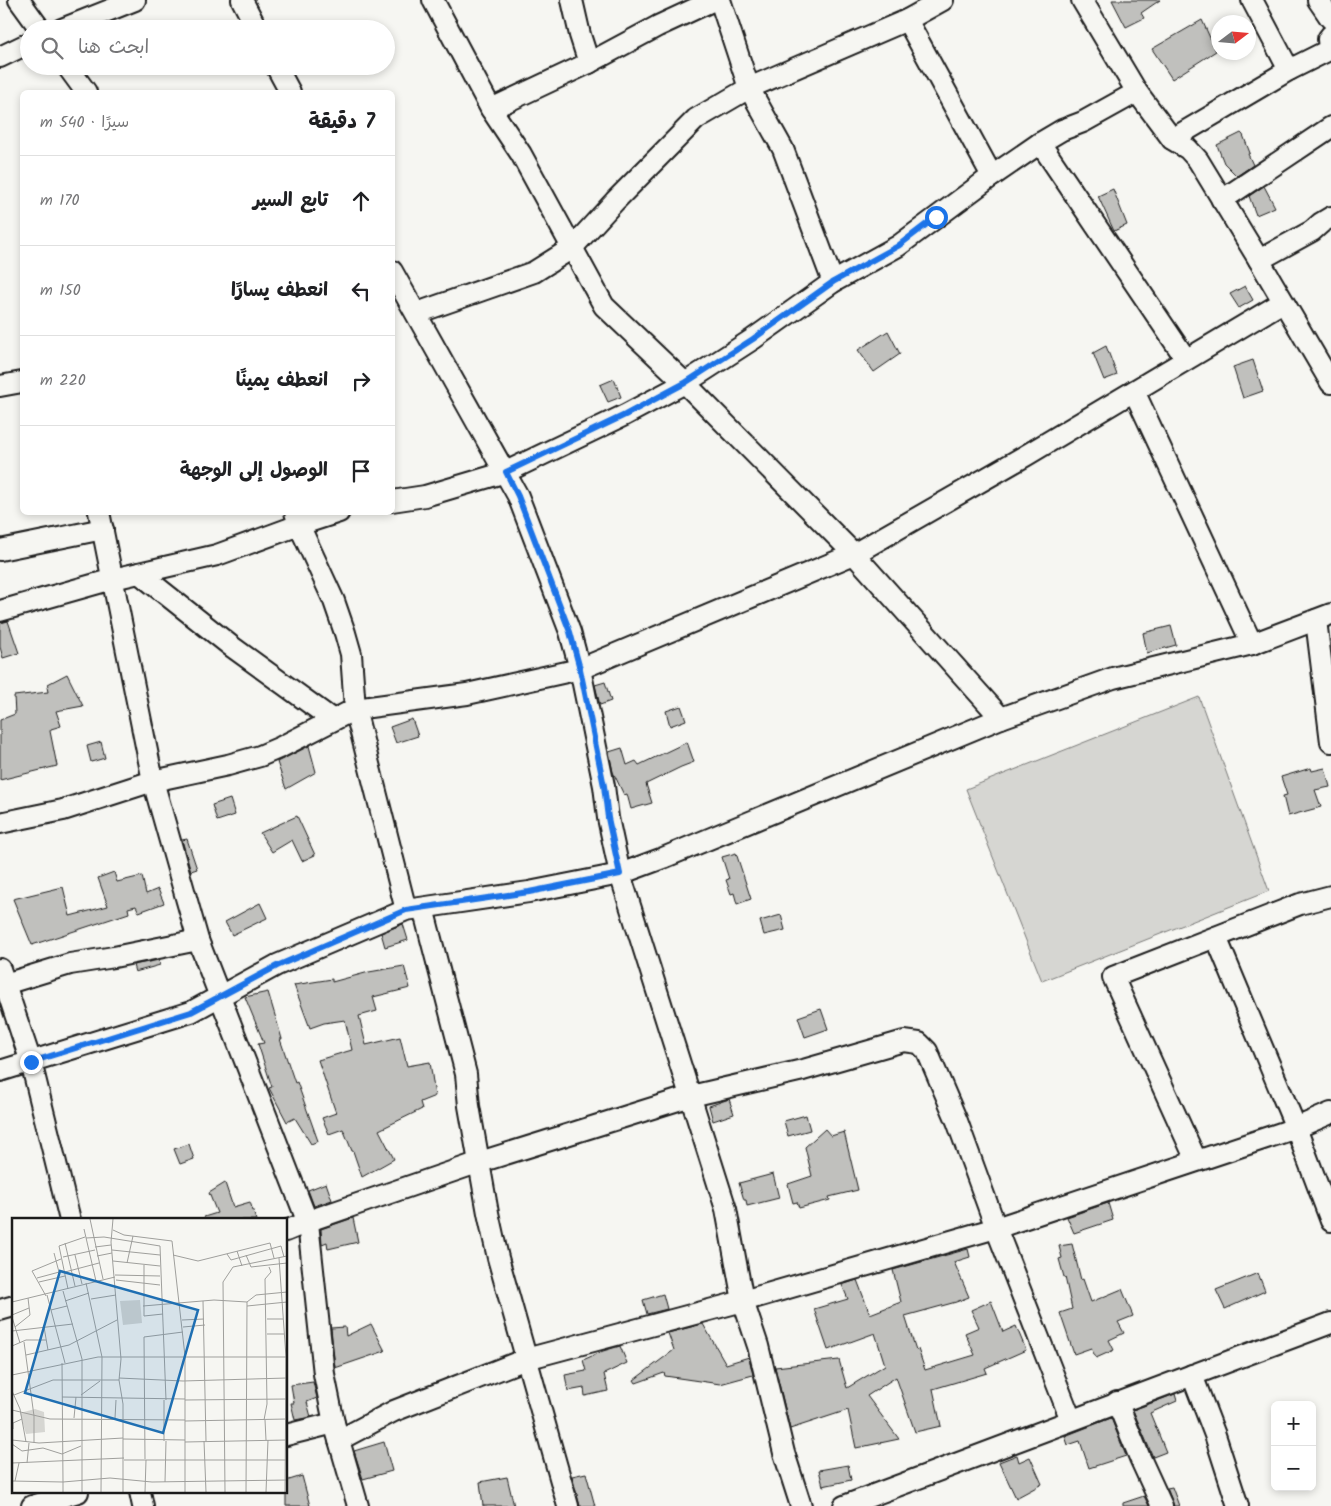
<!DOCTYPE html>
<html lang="ar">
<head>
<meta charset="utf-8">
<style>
	body { margin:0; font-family:Kalam,"Playpen Sans Arabic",sans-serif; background:#f2f2f2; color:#202124; direction:rtl }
	.controls { position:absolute; right:15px; bottom:15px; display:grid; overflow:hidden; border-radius:8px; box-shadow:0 2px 8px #0003 }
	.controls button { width:45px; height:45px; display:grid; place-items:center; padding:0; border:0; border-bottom:1px solid #e0e0e0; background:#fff; color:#202124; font:25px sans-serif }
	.compass { position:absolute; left:1211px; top:15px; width:45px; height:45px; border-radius:50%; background:#fff; box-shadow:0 2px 8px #0003; rotate:74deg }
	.stop { position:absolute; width:15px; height:15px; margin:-11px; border:4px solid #1a73e8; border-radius:50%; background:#fff }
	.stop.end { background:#1a73e8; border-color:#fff; box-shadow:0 1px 5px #0008 }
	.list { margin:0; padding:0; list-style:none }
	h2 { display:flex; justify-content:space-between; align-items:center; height:65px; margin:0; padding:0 20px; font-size:21px }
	h2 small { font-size:16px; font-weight:400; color:#757577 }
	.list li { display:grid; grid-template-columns:32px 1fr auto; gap:15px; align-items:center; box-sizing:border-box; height:90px; padding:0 20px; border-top:1px solid #e0e0e0 }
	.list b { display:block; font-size:19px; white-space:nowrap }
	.list em { font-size:16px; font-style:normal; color:#757577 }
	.icon { flex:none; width:28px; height:28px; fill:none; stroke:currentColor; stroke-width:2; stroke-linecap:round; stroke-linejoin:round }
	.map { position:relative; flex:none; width:1331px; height:1506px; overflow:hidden; direction:ltr }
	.search { position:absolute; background:#fff; box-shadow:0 2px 8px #0003; left:20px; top:20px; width:375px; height:55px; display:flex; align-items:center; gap:12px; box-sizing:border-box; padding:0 18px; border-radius:28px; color:#757577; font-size:19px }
	.panel { position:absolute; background:#fff; box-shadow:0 2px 8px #0003; left:20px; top:90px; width:375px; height:425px; border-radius:8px; direction:rtl }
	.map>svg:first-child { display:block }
	.green { fill:#d6d6d2; stroke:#797977 }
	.building { fill:#c0c0bd; stroke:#1c1c1c }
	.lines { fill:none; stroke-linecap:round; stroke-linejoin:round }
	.minor-casing { stroke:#1c1c1c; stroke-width:24 }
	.minor { stroke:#f6f6f2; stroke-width:20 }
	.route { stroke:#1a73e8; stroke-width:6 }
	.inset-road { fill:none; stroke:#9f9f9c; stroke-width:1 }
	.view { fill:#1f6fb2; fill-opacity:0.15; stroke:#1f6fb2; stroke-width:2.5 }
	.inset-edge { fill:none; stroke:#1c1c1c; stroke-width:2.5 }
</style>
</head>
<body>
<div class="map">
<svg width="1331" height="1506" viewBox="0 0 1331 1506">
	<rect width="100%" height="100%" fill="#f6f6f2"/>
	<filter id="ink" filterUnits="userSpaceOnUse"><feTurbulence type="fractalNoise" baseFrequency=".02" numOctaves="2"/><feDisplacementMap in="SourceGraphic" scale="10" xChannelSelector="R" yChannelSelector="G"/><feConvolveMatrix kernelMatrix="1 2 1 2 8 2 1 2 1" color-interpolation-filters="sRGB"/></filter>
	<g filter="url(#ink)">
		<path class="green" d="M1199,697L1269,891L1042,981L966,789Z"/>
		<g class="building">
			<path d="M1112,0H1160L1141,13L1144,18L1126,27Z"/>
			<path d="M1202,20L1216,51L1172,79L1152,49Z"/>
			<path d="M1241,133L1243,135L1250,153L1248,154L1253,165L1237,176L1224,163L1217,145Z"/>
			<path d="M1264,186L1275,207L1256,215L1249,196Z"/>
			<path d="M1113,189L1127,225L1114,231L1098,196Z"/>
			<path d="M1245,286L1253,300L1239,308L1230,294Z"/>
			<path d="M888,331L900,354L874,372L858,350Z"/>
			<path d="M1106,346L1117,375L1104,380L1093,353Z"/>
			<path d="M1253,360L1263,391L1243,398L1233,367Z"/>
			<path d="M614,379L621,397L608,402L600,385Z"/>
			<path d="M8,621L19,653L3,658L0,647V623Z"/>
			<path d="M1171,626L1176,645L1147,653L1143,633Z"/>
			<path d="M67,674L83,706L56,711L61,726L51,729L50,731L57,766L0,780V720L15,714L14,696L48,692L47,687L49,686L48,684Z"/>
			<path d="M605,682L611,701L600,705L595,685Z"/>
			<path d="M681,706L686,720L670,726L666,711Z"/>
			<path d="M412,719L418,736L396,743L390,727Z"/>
			<path d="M101,742L105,758L91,762L87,746Z"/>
			<path d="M687,742L694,762L681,767L646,784L652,803L631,809L627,794L624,795L613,772L609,752L622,748L627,765L636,761L639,765Z"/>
			<path d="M309,746L316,772L286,789L277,762Z"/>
			<path d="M1311,768L1312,771L1325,768L1330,787L1315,790L1321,807L1288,816L1283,796L1287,795L1281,777Z"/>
			<path d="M230,799L235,815L217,821L212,805Z"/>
			<path d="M297,816L315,855L302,861L292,840L272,852L260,833Z"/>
			<path d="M187,839L197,869L191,871L182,840Z"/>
			<path d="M736,853L751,899L737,904L734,893L731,894L726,880L729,879L722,857Z"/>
			<path d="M114,872L117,882L142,876L146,894L158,889L164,903L139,912L136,906L128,908L129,913L32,945L13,899L63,887L70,916L108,906L98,878Z"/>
			<path d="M260,903L267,918L232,935L225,922Z"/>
			<path d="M781,915L785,930L764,935L760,921Z"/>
			<path d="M403,924L408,940L385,947L381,933Z"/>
			<path d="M159,960L160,965L135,972L133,965Z"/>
			<path d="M404,966L410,988L373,997L377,1011L359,1016L366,1045L400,1037L407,1066L430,1062L435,1096L420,1102L422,1109L379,1130L394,1159L362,1177L353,1151H352L344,1131L343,1129L329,1134L322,1118L336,1113L318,1060L352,1050L345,1020L324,1023L310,1028L294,985L332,979V982L369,972Z"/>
			<path d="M268,992L282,1039H280L295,1083L297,1082L318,1141L311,1144L295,1118L287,1122L269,1088L272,1087L258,1044L264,1043L245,997Z"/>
			<path d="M821,1009L828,1029L805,1037L798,1017Z"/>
			<path d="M729,1099L734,1114L713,1121L709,1106Z"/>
			<path d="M806,1115L810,1130L788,1136L784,1121Z"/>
			<path d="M825,1129L831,1136L844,1132L858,1190L829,1197L830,1200L799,1208L797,1202L793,1203L788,1184L812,1176L805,1147Z"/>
			<path d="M189,1144L194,1159L180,1164L174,1149Z"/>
			<path d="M773,1174L779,1198L747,1206L746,1200H744L739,1183Z"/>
			<path d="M225,1183L233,1207L250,1202L256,1220H204V1217L217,1213L209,1193Z"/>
			<path d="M326,1183L332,1200L314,1206L308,1190Z"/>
			<path d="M1108,1203L1113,1220L1074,1233L1067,1217Z"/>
			<path d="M353,1218L358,1242L328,1249L327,1242L322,1244L321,1229Z"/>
			<path d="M1072,1244L1081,1280L1083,1279L1091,1302L1122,1289L1133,1316L1118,1322L1124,1333L1109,1340L1114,1350L1096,1358L1091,1348L1074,1354L1060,1313L1072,1309L1065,1277H1064L1059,1259L1062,1258L1059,1246Z"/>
			<path d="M968,1249L970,1257L954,1262L969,1297L956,1302L905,1316L916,1350L918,1349L925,1370L975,1355L965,1333L979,1327L971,1310L991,1301L1003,1332L1016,1326L1026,1350L985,1368L987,1373L933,1389L941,1426L915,1432L896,1377L867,1396L899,1439L856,1448L848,1410L790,1429L775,1367L839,1360L847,1388L885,1365L875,1333L828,1350L814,1309L848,1299L842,1285L857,1280L870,1314L901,1302L893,1270Z"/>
			<path d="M1258,1273L1265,1291L1225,1309L1216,1290Z"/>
			<path d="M663,1294L667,1309L647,1314L643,1300Z"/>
			<path d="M371,1324L385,1351L335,1368L331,1328L345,1327L346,1336Z"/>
			<path d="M703,1324L726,1364L749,1357L753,1375L720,1384L665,1376L664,1373L636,1383L634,1380L674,1350L668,1333Z"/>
			<path d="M620,1346L627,1363L604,1374L608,1391L585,1396L584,1388L568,1391L565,1375L586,1371L583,1360L603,1351Z"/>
			<path d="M313,1382L317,1398L307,1402L311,1417L295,1420L291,1403H294L291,1385Z"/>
			<path d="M1175,1394L1177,1401L1150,1413L1166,1452L1153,1457L1133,1410Z"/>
			<path d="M1111,1418L1126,1456L1089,1468L1080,1441L1068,1445L1065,1436Z"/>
			<path d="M384,1442L392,1471L363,1479L354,1451Z"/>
			<path d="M1017,1455L1019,1462L1030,1457L1042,1484L1016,1498L999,1462Z"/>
			<path d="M848,1465L851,1480L823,1486L819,1470Z"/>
			<path d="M586,1473L595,1506H580L572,1476Z"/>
			<path d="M302,1476L310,1506H286V1481Z"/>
			<path d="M507,1477L514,1506H483L480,1482Z"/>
			<path d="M1172,1487L1179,1506H1174L1167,1488Z"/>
			<path d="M1144,1496L1149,1506H1123V1503Z"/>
		</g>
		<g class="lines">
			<defs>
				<g id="minor">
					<path d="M19,0L40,29"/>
					<path d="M242,0L257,29"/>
					<path d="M433,0L491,109L521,154L604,306L685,383L854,554L1001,718"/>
					<path d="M572,0L580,35L589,63"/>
					<path d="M720,0L749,88L783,149L833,282"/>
					<path d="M1082,0L1137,92L1172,139L1188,149L1198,160L1259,260L1331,383"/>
					<path d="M1252,0L1289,70"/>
					<path d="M1318,0L1331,19"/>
					<path d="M907,20L992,176"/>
					<path d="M62,29L135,0"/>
					<path d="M0,57L29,43"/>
					<path d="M67,66L86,92"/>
					<path d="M276,66L290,92"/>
					<path d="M491,109L589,63L658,26L714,0"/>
					<path d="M1172,139L1289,70L1329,50L1328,39L1331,35"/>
					<path d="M1040,143L1186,359"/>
					<path d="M1222,200L1331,127"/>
					<path d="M1259,260L1312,231L1321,223L1331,217"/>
					<path d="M392,271L518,496L570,632L580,669L604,786L608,818L620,874L726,1209L743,1301L758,1346L784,1453L801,1506"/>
					<path d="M417,313L534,272L572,248L615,201L696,119L749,88L907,20L943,0"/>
					<path d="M0,386L22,382"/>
					<path d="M1134,391L1252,644"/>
					<path d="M392,501L425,496L506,472L625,415L685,383L753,339L833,282L898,246L992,176L1040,143L1062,130L1083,122L1137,92"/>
					<path d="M99,512L153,781L198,940L308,1223L324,1374L334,1423L358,1506"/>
					<path d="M295,512L299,525L334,601L345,633L351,654L355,709L406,910"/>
					<path d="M0,550L103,529"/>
					<path d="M139,573L231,646L333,720"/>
					<path d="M0,611L113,579L217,555L299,525L339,512"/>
					<path d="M1316,620L1331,742"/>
					<path d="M0,823L63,810L153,781L228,765L260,756L281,747L355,709L467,694L580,669L854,554L1025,456L1283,302"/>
					<path d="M423,908L466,1074L469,1106L488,1213L498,1258L568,1506"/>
					<path d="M1216,937L1296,1128L1331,1221"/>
					<path d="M0,969L31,1062L70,1220"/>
					<path d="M5,984L70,964L114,957L198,940"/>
					<path d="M0,1071L191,1012L277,965L406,910L529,892L620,874L663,858L1001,718L1113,678L1252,644L1331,614"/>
					<path d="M1196,1160L1113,977L1300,904L1331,896"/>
					<path d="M286,1231L317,1218L480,1162L691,1096L803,1070L904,1041L919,1043L927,1051L957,1121L996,1228L1071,1420"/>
					<path d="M0,1310L14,1306"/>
					<path d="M1192,1375L1215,1435L1238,1506"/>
					<path d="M1117,1402L1140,1458L1162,1506"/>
					<path d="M286,1435L334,1423"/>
					<path d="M339,1440L394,1411L526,1359L743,1301L996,1228L1296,1128L1331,1113"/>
					<path d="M140,1492L143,1506"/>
					<path d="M32,1506L78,1492"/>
					<path d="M844,1506L1331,1323"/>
				</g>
			</defs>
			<use href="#minor" class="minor-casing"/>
			<use href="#minor" class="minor"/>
		</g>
	</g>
	<g class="lines" filter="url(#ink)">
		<path class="route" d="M31,1062L191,1012L277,966L406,910L529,892L620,874L608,818L604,786L580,669L570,632L518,496L506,472L625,415L685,383L753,339L833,282L898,246L936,217"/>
	</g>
	<g transform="translate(12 1218)">
		<rect width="275" height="275" fill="#f6f6f2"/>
		<path d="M128,82L130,105L111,107L108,83ZM23,191L32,194L33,214L14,216L8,195Z" fill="#d6d6d2"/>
		<path class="inset-road" d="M78,1L91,61M101,1L99,24L109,141L107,162L111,186V274M72,11L84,63M101,12L112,17L160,23L173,138V274M74,20L92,19L148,28L154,182M53,25L63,68M83,29L99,27M100,32L148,37M225,33L230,48M42,35L47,54M215,36L219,42L269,28L272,39M63,37L70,66M161,37L186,43L258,25L262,40M234,37L239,49L275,45M85,38L100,35M51,39L83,32M267,40L274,139L273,274M101,43L148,48M115,45L121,18M132,47V98L151,96M53,54L87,45M103,57L148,58M25,60L51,53M104,62L148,67M27,64L53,58M74,65L90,139L89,274M56,71L47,28L73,19M51,73L70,141V274M35,77L53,145M34,78L20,53L49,41M79,81L104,77M53,83L77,75M191,83L194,223M0,84L103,59M131,88L202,82L235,84L244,77L275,74M235,88L275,84M39,92L55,88M0,97L17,90M0,99L8,125M255,101H271M170,102L192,101M3,109L18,97L16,80M32,109L36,132M171,109L193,107M0,113L61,106M255,116H272M12,124L22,198V225M0,128L14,122H34M14,137L57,127L105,102M0,157L86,139H275M107,160L171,163L275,160M0,173L8,191L14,224M2,177L41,162H107M69,177L88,163M50,179L173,181M152,182V223M173,182L275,181M0,192L38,201L173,202M62,200L64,179M103,200L104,182M252,202L255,186L253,61L259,54L257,49M253,202L254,222M173,203L275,201M1,211V205L10,201M111,221L173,222M0,222L27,225L111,220M192,223L194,274M173,224L275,222M0,226L10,233L31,230L50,236L69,228M133,241L132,119L171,114M112,242H275M0,245L112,240M15,245L17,225M0,263L51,264L50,145M3,263L7,245M153,264L154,223M51,274V264L98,260L140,264L275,262M133,274L134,242M213,274L211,64L221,49L275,38M234,274L235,84M254,274L256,222"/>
		<path class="view" d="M48,53L186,92L151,215L13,175Z"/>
		<rect width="275" height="275" class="inset-edge"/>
	</g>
</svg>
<div class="controls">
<button>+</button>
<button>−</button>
</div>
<svg class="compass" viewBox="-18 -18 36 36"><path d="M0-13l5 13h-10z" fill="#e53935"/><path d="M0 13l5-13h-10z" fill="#757577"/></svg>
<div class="stop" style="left:936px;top:217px"></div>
<div class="stop end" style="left:31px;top:1062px"></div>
<div class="search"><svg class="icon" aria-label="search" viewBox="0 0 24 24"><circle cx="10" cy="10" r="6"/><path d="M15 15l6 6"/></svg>ابحث هنا</div>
<section class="panel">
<h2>7 دقيقة<small>سيرًا · 540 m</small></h2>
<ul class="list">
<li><svg class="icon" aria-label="ahead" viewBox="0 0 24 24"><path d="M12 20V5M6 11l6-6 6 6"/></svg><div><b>تابع السير</b></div><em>170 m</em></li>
<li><svg class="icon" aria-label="left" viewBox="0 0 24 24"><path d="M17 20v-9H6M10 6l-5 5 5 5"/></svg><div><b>انعطف يسارًا</b></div><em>150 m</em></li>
<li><svg class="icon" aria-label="right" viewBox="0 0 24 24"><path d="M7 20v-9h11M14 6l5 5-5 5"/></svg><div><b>انعطف يمينًا</b></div><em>220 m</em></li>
<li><svg class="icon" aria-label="arrive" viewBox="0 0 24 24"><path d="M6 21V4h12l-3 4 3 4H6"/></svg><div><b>الوصول إلى الوجهة</b></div></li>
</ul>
</section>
</div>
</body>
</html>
